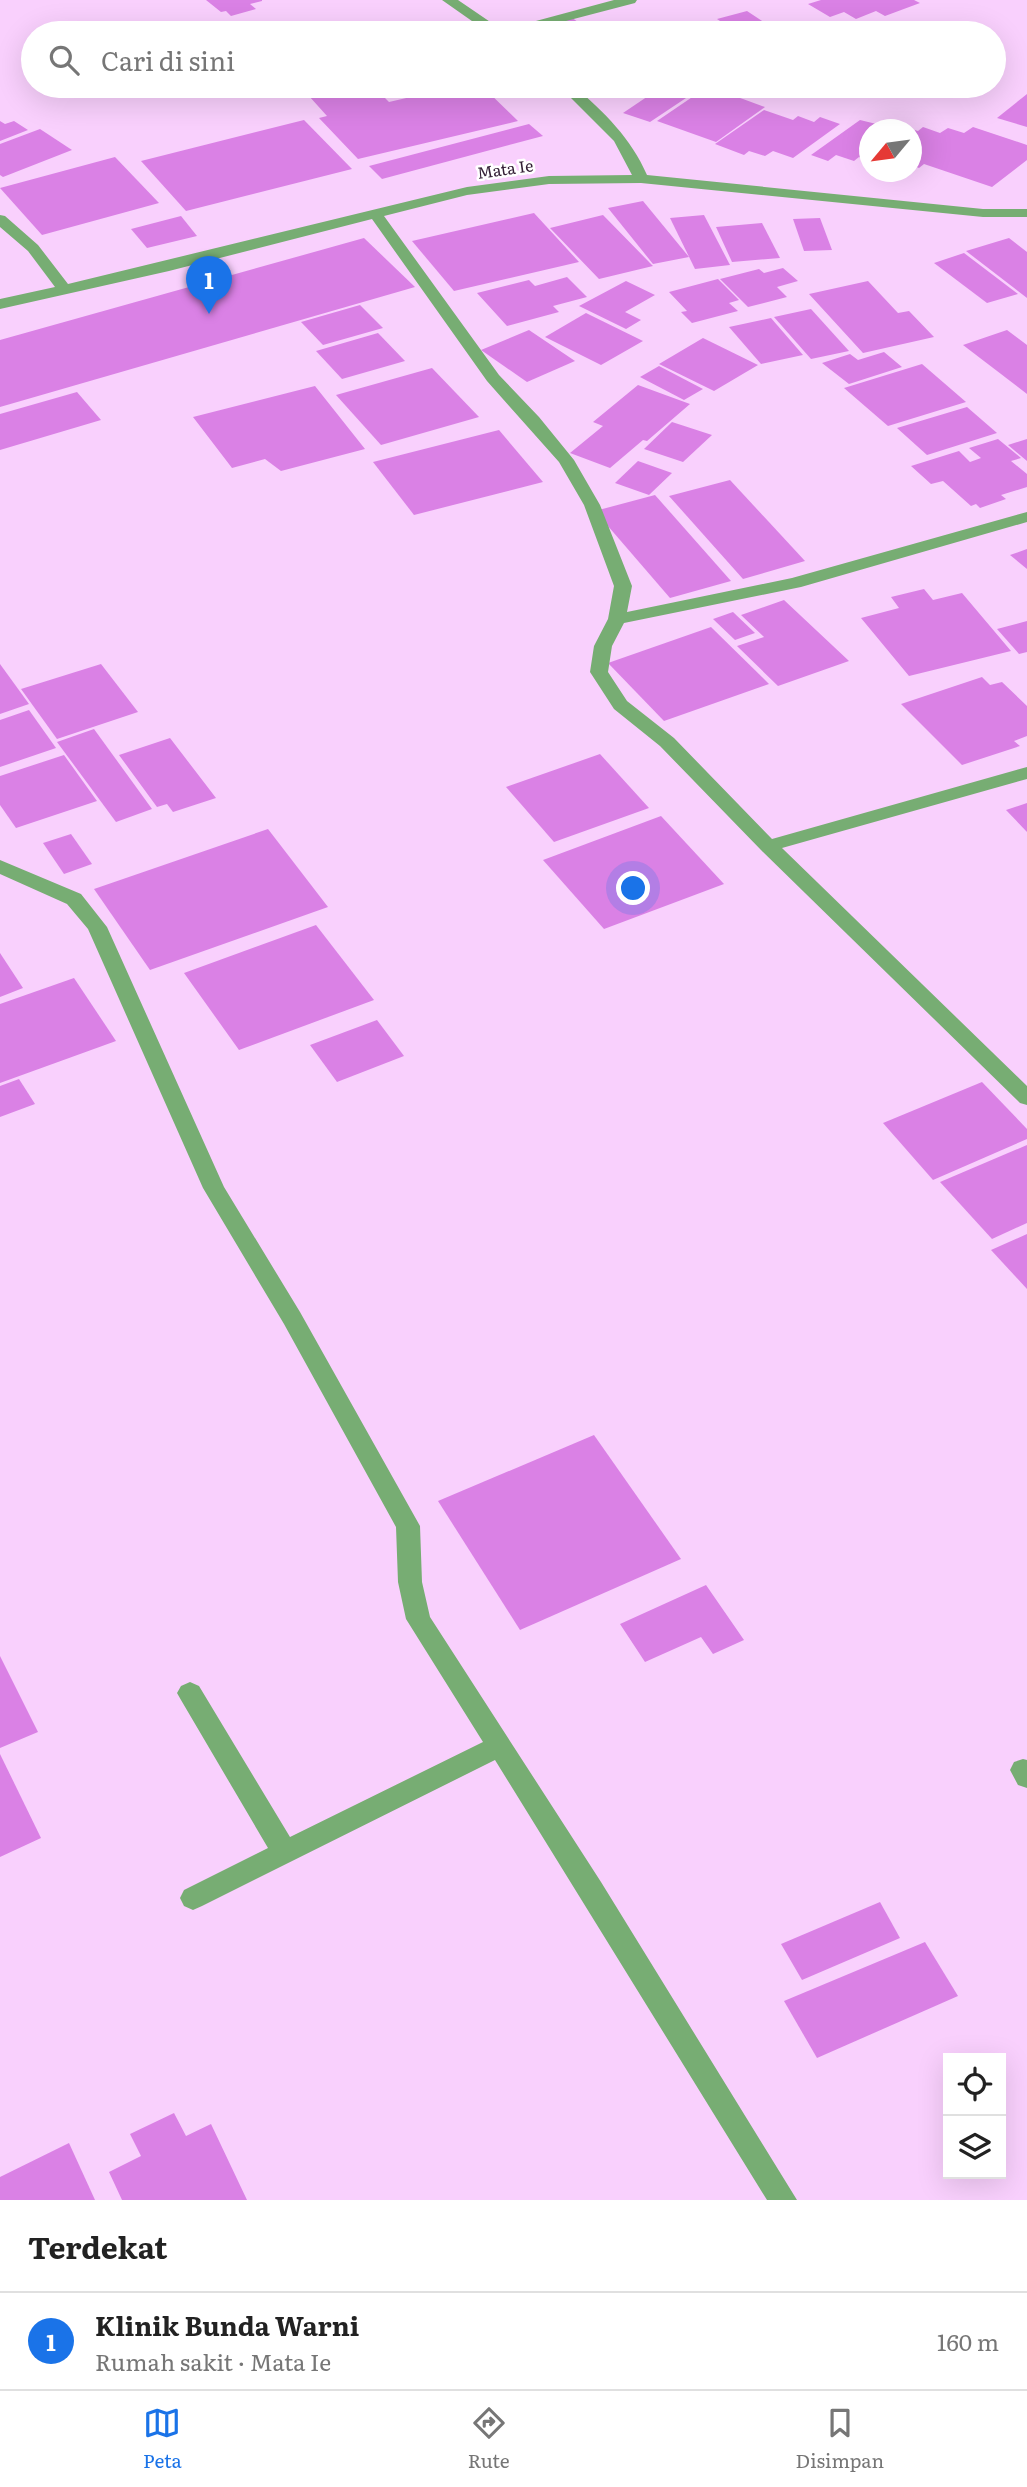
<!DOCTYPE html>
<html lang="id">
<head>
<meta charset="utf-8">
<style>
	body { margin:0; font-family:Literata,serif; background:#f6f6f6; color:#222 }
	.controls { position:absolute; right:21px; bottom:21px; display:grid; overflow:hidden; border-radius:0px; box-shadow:0 7px 28px #0002 }
	.controls button { width:63px; height:63px; display:grid; place-items:center; padding:0; border:0; border-bottom:2px solid #e0e0e0; background:#fff; color:#222; font:35px sans-serif }
	.compass { position:absolute; left:859px; top:119px; width:63px; height:63px; border-radius:50%; background:#fff; box-shadow:0 7px 28px #0002; rotate:241deg }
	.you { position:absolute; left:634px; top:889px; width:24px; height:24px; margin:-18px; border:5px solid #fff; border-radius:50%; background:#1a73e8; box-shadow:0 0 0 10px #1a73e833 }
	.badge { display:grid; place-items:center; width:46px; height:46px; border-radius:50%; background:#1a73e8; color:#fff; font-size:23px; font-weight:700 }
	.pin { position:absolute; translate:-50% -58px; filter:drop-shadow(0 2px 4px #0008) }
	.pin::after { content:''; position:absolute; top:37px; width:24px; height:21px; background:inherit; clip-path:polygon(0 0,100% 0,50% 100%) }
	.list { margin:0; padding:0; list-style:none }
	h2 { display:flex; justify-content:space-between; align-items:center; height:91px; margin:0; padding:0 28px; font-size:30px }
	h2 small { font-size:23px; font-weight:400; color:#767676 }
	.list li { display:grid; grid-template-columns:46px 1fr auto; gap:21px; align-items:center; box-sizing:border-box; height:98px; padding:0 28px; border-top:2px solid #e0e0e0 }
	.list b { display:block; font-size:26px; white-space:nowrap }
	.list p { margin:0; font-size:23px; white-space:nowrap; color:#767676 }
	.list em { font-size:23px; font-style:normal; color:#767676 }
	.icon { flex:none; width:38px; height:38px; fill:none; stroke:currentColor; stroke-width:2; stroke-linecap:round; stroke-linejoin:round }
	.map { position:relative; flex:none; width:1027px; height:2200px; overflow:hidden }
	.search { position:absolute; background:#fff; box-shadow:0 7px 28px #0002; left:21px; right:21px; top:21px; height:77px; display:flex; align-items:center; gap:18px; box-sizing:border-box; padding:0 24px; border-radius:38px; color:#767676; font-size:26px }
	.sheet { height:189px; background:#fff }
	nav { display:flex; justify-content:space-around; align-items:center; box-sizing:border-box; height:98px; border-top:2px solid #e0e0e0; background:#fff; font-size:19px; color:#767676 }
	nav a { display:grid; justify-items:center; gap:4px }
	nav .on { color:#1a73e8 }
	.map>svg:first-child { display:block }
	.building { fill:#da81e5 }
	.lines { fill:none; stroke-linecap:round; stroke-linejoin:round }
	.minor { fill:#77ad73; fill-rule:evenodd }
	.labels { text-anchor:middle; dominant-baseline:central; stroke-width:5; stroke-linejoin:round; paint-order:stroke }
	.far-street-label { font-size:16px; fill:#342036; stroke:#fff }
</style>
</head>
<body>
<div class="map">
<svg width="1027" height="2200" viewBox="0 0 1027 2200">
	<rect width="100%" height="100%" fill="#f9d0fd"/>
	<g class="building">
		<path d="M206,0H262V1L250,4L256,9L231,16L226,11L221,12Z"/>
		<path d="M821,0H914L920,3L885,16L876,11L856,19L844,12L830,17L808,4Z"/>
		<path d="M747,11L780,33H659L698,21L707,28L723,23L717,19Z"/>
		<path d="M571,17L593,33H544L540,30L546,28L542,25Z"/>
		<path d="M300,86H373L389,102L458,86H482L518,121L358,159L319,118L327,116Z"/>
		<path d="M488,86H523L528,90L501,97Z"/>
		<path d="M663,86L692,94L650,122L623,113Z"/>
		<path d="M707,87L743,99L765,107L716,142L657,121Z"/>
		<path d="M1027,94V127L997,118Z"/>
		<path d="M764,110L793,120L798,116L814,122L820,117L840,124L793,158L773,151L765,156L749,151L744,155L715,144Z"/>
		<path d="M304,120L352,169L186,211L141,161Z"/>
		<path d="M860,120L897,129L902,126L918,131L923,127L940,133L948,128L964,133L973,127L1027,145V160L992,187L924,164L919,168L912,165V130H870V161L859,157L854,161L836,155L828,161L811,155Z"/>
		<path d="M0,121L5,124L14,121L28,130L0,141Z"/>
		<path d="M529,124L543,136L382,179L369,166Z"/>
		<path d="M40,129L72,150L3,177L0,175V144Z"/>
		<path d="M115,157L159,203L42,235L0,188Z"/>
		<path d="M643,201L689,257L653,264L608,208Z"/>
		<path d="M534,213L579,262L454,291L412,241Z"/>
		<path d="M603,215L650,263L653,266L599,279L550,228Z"/>
		<path d="M704,215L730,265L695,269L670,218Z"/>
		<path d="M181,216L197,236L147,248L131,229Z"/>
		<path d="M820,218L832,250L804,251L793,219Z"/>
		<path d="M762,223L780,258L732,262L716,227Z"/>
		<path d="M364,238L415,287L0,407V340Z"/>
		<path d="M1009,238L1027,252V298L966,251Z"/>
		<path d="M964,253L1018,294L987,303L934,263Z"/>
		<path d="M783,268L798,281L777,287L787,297L748,307L720,279L759,269L764,273Z"/>
		<path d="M567,277L587,297L553,306L559,312L507,326L477,293L529,280L535,286Z"/>
		<path d="M718,279L739,300L729,303L738,311L692,323L681,312L687,311L669,292Z"/>
		<path d="M626,281L655,295L625,312L641,320L626,329L579,306Z"/>
		<path d="M868,281L898,313L909,311L934,337L863,353L809,294Z"/>
		<path d="M360,305L383,328L323,345L301,322Z"/>
		<path d="M811,309L849,351L811,359L774,317Z"/>
		<path d="M586,313L643,341L601,365L545,337Z"/>
		<path d="M771,318L803,355L761,364L729,327Z"/>
		<path d="M529,330L575,361L527,382L481,350Z"/>
		<path d="M1007,330L1027,345V394L963,345Z"/>
		<path d="M378,333L405,361L342,379L316,351Z"/>
		<path d="M703,338L758,365L714,391L659,364Z"/>
		<path d="M884,352L902,367L849,384L822,363L850,354L858,360Z"/>
		<path d="M922,364L966,402L888,426L844,388Z"/>
		<path d="M659,366L703,389L684,400L640,377Z"/>
		<path d="M432,368L479,417L381,445L336,395Z"/>
		<path d="M638,385L690,404L647,441L643,440L610,468L570,453L603,426L593,422Z"/>
		<path d="M315,386L365,449L281,471L265,459L232,468L193,417Z"/>
		<path d="M77,392L101,420L0,450V414Z"/>
		<path d="M967,407L997,433L927,455L897,428Z"/>
		<path d="M672,422L712,435L683,462L644,449Z"/>
		<path d="M499,430L543,482L414,515L373,462Z"/>
		<path d="M998,439L1021,458L1011,461L1027,474V487L1001,495L1006,499L980,508L976,504L971,506L943,481L931,484L911,466L959,451L970,462L981,458L969,448Z"/>
		<path d="M1027,439V461L1008,445Z"/>
		<path d="M638,461L672,473L649,495L615,483Z"/>
		<path d="M730,480L805,561L743,579L669,496Z"/>
		<path d="M655,495L731,581L670,598L595,511Z"/>
		<path d="M1027,549V569L1010,555Z"/>
		<path d="M924,589L933,600L962,593L1011,651L909,676L861,618L899,608L891,597Z"/>
		<path d="M784,600L849,661L778,686L737,646L764,637L741,615Z"/>
		<path d="M733,612L755,633L735,640L713,619Z"/>
		<path d="M1027,621V652L1019,654L997,629Z"/>
		<path d="M711,627L769,684L664,721L608,663Z"/>
		<path d="M0,664L29,704L0,714Z"/>
		<path d="M101,664L138,712L57,739L21,689Z"/>
		<path d="M982,677L990,685L1002,682L1027,706V736L1014,741L1020,746L962,765L901,704Z"/>
		<path d="M29,710L56,748L0,767V720Z"/>
		<path d="M94,729L152,809L116,822L57,742Z"/>
		<path d="M170,738L216,798L173,812L167,804L157,807L119,755Z"/>
		<path d="M600,754L649,808L554,842L506,787Z"/>
		<path d="M64,755L97,801L16,828L0,805V776Z"/>
		<path d="M1027,803V832L1006,810Z"/>
		<path d="M661,816L724,884L604,929L543,860Z"/>
		<path d="M268,829L328,907L150,970L94,889Z"/>
		<path d="M71,834L92,864L64,874L43,843Z"/>
		<path d="M316,925L374,1000L239,1050L184,973Z"/>
		<path d="M0,953L23,988L0,997Z"/>
		<path d="M74,978L116,1041L0,1083V1004Z"/>
		<path d="M377,1020L404,1056L337,1082L310,1045Z"/>
		<path d="M19,1079L35,1104L0,1117V1086Z"/>
		<path d="M982,1082L1027,1129V1139L933,1180L883,1123Z"/>
		<path d="M1027,1145V1223L992,1239L940,1182Z"/>
		<path d="M1027,1234V1289L991,1250Z"/>
		<path d="M594,1435L681,1559L520,1630L438,1501Z"/>
		<path d="M706,1585L744,1640L713,1654L701,1637L645,1662L620,1624Z"/>
		<path d="M0,1656L38,1732L0,1748Z"/>
		<path d="M0,1754L41,1838L0,1857Z"/>
		<path d="M880,1902L900,1938L802,1980L781,1944Z"/>
		<path d="M925,1942L958,1996L817,2058L784,2001Z"/>
		<path d="M174,2113L186,2136L211,2124L247,2200H122L109,2172L141,2156L130,2134Z"/>
		<path d="M69,2143L95,2200H0V2177Z"/>
	</g>
	<g class="lines">
		<g class="minor">
			<path d="M442,0H458L502,30L614,0H637L635,3L520,33H489Z"/>
			<path d="M559,86H574C604,112 631,138 647,175L983,209H1027V217H983L641,183L549,184L467,195L384,216L499,375L539,417L574,460L600,505L632,586L627,612L792,578L1027,512V522L801,587L624,623L612,646L608,672L627,701L674,738L772,839L1027,767V779L782,848L1027,1086V1105L1020,1103L761,850L660,746L614,709L590,672L594,646L608,619L614,586L584,505L559,462L487,381L372,219L169,271L0,309V299L55,287L28,251L0,227V215L5,216L38,245L68,284L467,187L549,176L632,175L614,141Z"/>
			<path d="M0,860L81,894L107,927L224,1187L300,1312L420,1526L422,1582L430,1617L601,1882L797,2200H767L495,1760L202,1906L193,1910L184,1906L180,1898L184,1890L268,1848L181,1700L177,1693L181,1686L190,1682L199,1686L290,1837L483,1742L406,1619L398,1582L396,1527L284,1324L203,1188L88,929L67,904L0,874Z"/>
			<path d="M1023,1759L1027,1760V1788L1018,1785L1010,1770L1014,1762Z"/>
		</g>
	</g>
	<g class="labels">
		<g class="far-street-label">
			<text transform="translate(505 168) rotate(-8)">Mata Ie</text>
		</g>
	</g>
</svg>
<div class="controls">
<button><svg class="icon" aria-label="locate" viewBox="0 0 24 24"><circle cx="12" cy="12" r="6"/><path d="M12 2v4M12 18v4M2 12h4M18 12h4"/></svg></button>
<button><svg class="icon" aria-label="layers" viewBox="0 0 24 24"><path d="M12 4l9 5-9 5-9-5zM3 14l9 5 9-5"/></svg></button>
</div>
<svg class="compass" viewBox="-18 -18 36 36"><path d="M0-13l5 13h-10z" fill="#e53935"/><path d="M0 13l5-13h-10z" fill="#767676"/></svg>
<div class="you"></div>
<div class="pin badge" style="left:209px;top:314px">1</div>
<div class="search"><svg class="icon" aria-label="search" viewBox="0 0 24 24"><circle cx="10" cy="10" r="6"/><path d="M15 15l6 6"/></svg>Cari di sini</div>
</div>
<section class="sheet">
<h2>Terdekat<small></small></h2>
<ul class="list">
<li><span class="badge">1</span><div><b>Klinik Bunda Warni</b><p>Rumah sakit · Mata Ie</p></div><em>160 m</em></li>
</ul>
</section>
<nav>
<a class="on"><svg class="icon" aria-label="map" viewBox="0 0 24 24"><path d="M3 6l6-2 6 2 6-2v14l-6 2-6-2-6 2zM9 4v14M15 6v14"/></svg>Peta</a>
<a><svg class="icon" aria-label="directions" viewBox="0 0 24 24"><path d="M12 3l9 9-9 9-9-9zM9 14v-3h6M13 9l2 2-2 2"/></svg>Rute</a>
<a><svg class="icon" aria-label="saved" viewBox="0 0 24 24"><path d="M7 4h10v16l-5-4-5 4z"/></svg>Disimpan</a>
</nav>
</body>
</html>
